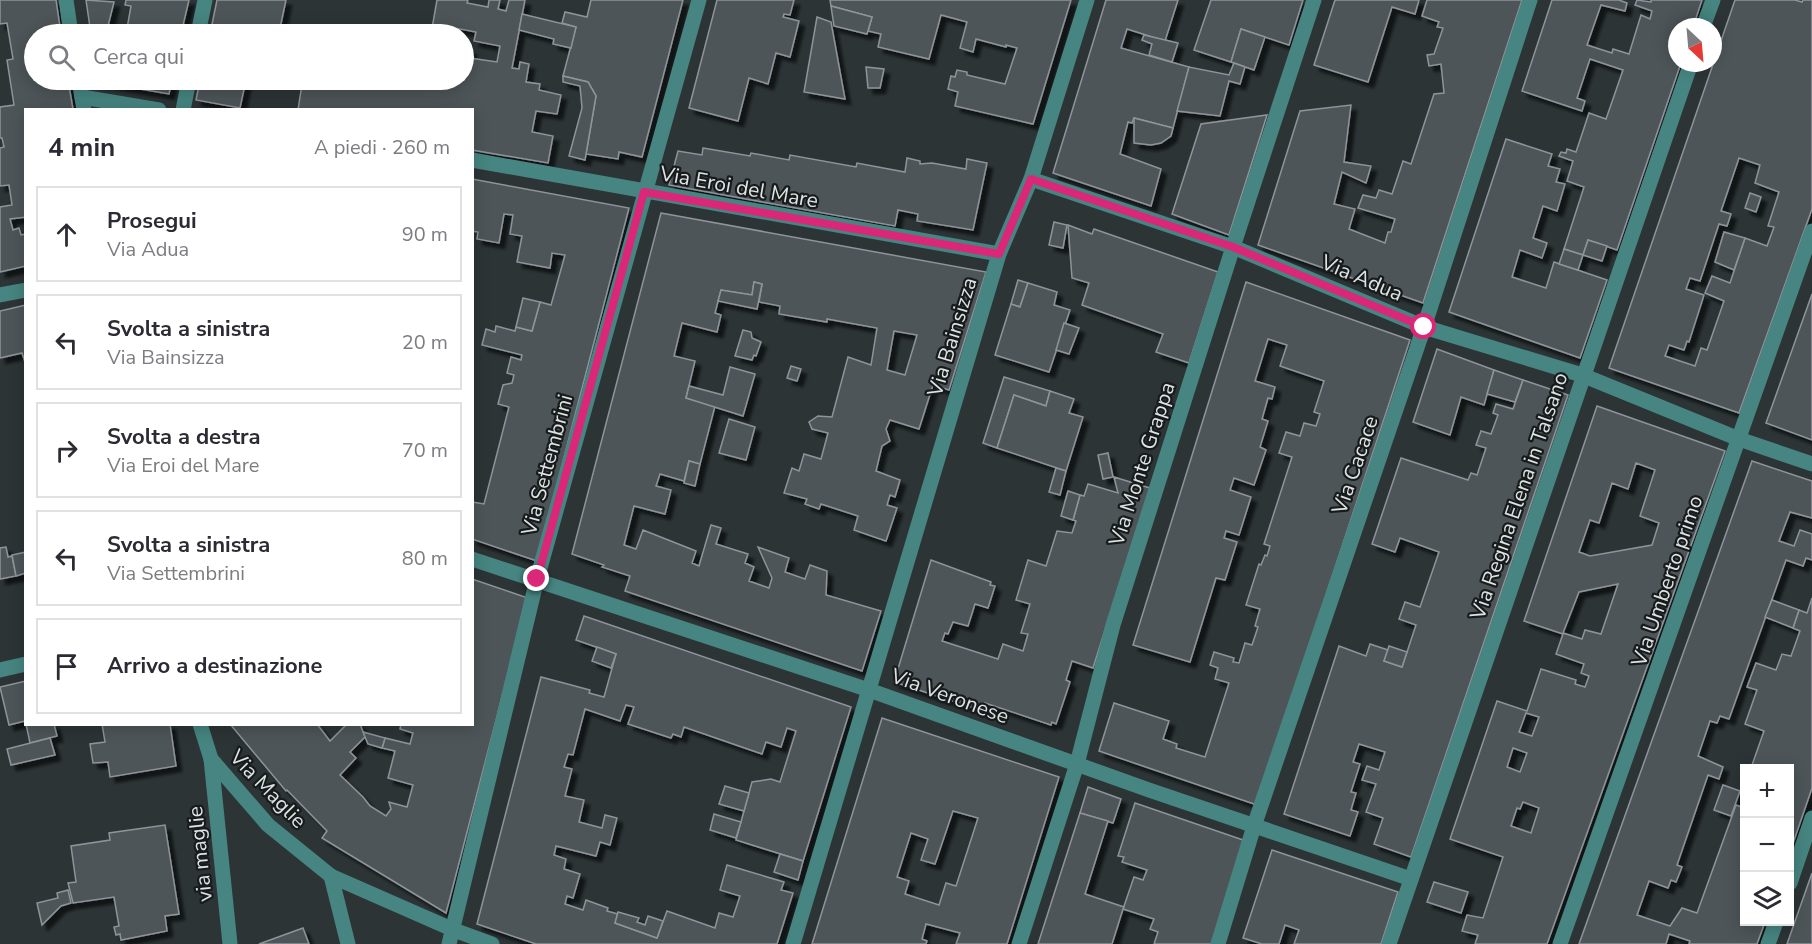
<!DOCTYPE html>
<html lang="it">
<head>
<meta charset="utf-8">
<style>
	body { margin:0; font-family:"Nunito Sans",sans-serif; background:#f2f2f3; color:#2b2b33 }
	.controls { position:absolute; right:18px; bottom:18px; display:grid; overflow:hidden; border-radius:0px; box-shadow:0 3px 15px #0003 }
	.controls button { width:54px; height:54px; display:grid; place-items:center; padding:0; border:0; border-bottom:2px solid #e1e1e2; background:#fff; color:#2b2b33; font:30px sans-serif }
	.compass { position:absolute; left:1668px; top:18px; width:54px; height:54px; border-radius:50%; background:#fff; box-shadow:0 3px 15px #0003; rotate:154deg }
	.stop { position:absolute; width:18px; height:18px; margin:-14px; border:4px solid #db2777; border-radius:50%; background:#fff }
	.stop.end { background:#db2777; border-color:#fff; box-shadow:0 2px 6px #0008 }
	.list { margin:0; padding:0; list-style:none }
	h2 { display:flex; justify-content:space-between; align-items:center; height:78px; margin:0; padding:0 24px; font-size:26px }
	h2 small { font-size:20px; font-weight:400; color:#7c7c81 }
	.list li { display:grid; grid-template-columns:39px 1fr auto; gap:18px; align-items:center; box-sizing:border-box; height:96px; margin:0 12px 12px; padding:0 12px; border:2px solid #e1e1e2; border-radius:0px }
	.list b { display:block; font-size:22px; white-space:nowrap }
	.list p { margin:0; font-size:20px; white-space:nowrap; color:#7c7c81 }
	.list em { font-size:20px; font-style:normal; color:#7c7c81 }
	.icon { flex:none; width:33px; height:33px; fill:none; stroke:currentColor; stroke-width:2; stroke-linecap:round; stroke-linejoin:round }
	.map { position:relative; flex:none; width:1812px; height:944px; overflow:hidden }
	.search { position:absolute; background:#fff; box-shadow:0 3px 15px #0003; left:24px; top:24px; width:450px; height:66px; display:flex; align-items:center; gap:15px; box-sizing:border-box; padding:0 21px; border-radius:33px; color:#7c7c81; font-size:22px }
	.panel { position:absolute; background:#fff; box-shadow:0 3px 15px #0003; left:24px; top:108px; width:450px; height:618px; border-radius:0px }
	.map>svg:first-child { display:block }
	.building { fill:#4e5459; stroke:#8e949a; stroke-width:1.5; fill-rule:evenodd; filter:url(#shadow) }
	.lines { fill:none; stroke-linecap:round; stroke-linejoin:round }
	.minor { stroke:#468581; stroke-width:15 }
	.route { stroke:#db2777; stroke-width:8 }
	.labels { text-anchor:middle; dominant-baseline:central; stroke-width:4.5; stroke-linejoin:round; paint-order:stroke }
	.street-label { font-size:21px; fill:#dee3e4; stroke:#171b1c }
</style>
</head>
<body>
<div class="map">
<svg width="1812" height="944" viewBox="0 0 1812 944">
	<defs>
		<filter id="shadow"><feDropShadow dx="5.5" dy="5.5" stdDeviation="1.5" flood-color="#0009"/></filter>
	</defs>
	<rect width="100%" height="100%" fill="#2c3436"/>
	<g class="building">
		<path d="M0,0H56L61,34H34V80H68L73,109L26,110V217L10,219L13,230L19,228L21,235L26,234V266L0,272V207L12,205L9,185L0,186V148L4,147L2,138H0V107L14,105L7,60L13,59L7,23L0,24Z"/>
		<path d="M86,0L114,2L106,34H91Z"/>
		<path d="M126,0H189L181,34H126L131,6L125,5Z"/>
		<path d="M217,0H286L279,33L271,31L270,34H210Z"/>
		<path d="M437,0H468L467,3L488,7L489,0H500L498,9L506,11L509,0H525L512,68L519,69L520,62L529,64L526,82L540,84L539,90L561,95L557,114L536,111L532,132L553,136L548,163L472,150V110H298L302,84L327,88L329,80H464V48L471,50L470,58L497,62L500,46L474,41L476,32L455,28L453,34H431Z"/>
		<path d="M591,0H683L642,157L619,152L618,159L586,154L596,96L588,82L563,76L576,27L562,23L565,12L587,17Z"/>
		<path d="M717,0H794L790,15L784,14L783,17L799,21L790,57L776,53L768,84L749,78L738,121L689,108Z"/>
		<path d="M830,0H1071L1033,124L955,106L958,92L948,89L951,76L955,77L957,70L967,72V75L1005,84L1017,48L1006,45V47L976,39L973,52L960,48L967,22L941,15L929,59L878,47L881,34L868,31L872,17L831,6Z"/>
		<path d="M1106,0H1178L1165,41L1127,29L1121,48L1189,67L1173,128L1134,118L1132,123L1128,122L1120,154L1161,169L1151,206L1053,173Z"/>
		<path d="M1211,0H1303L1289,45L1241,29L1231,62L1194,50Z"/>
		<path d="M1335,0H1419L1415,14L1392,7L1368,82L1314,65Z"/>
		<path d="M1427,0H1522L1423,303L1258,245L1300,111L1351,105L1344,162L1371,166L1366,183L1342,172L1334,204L1355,209L1349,229L1385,243L1388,232H1391L1395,219L1358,208L1363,195L1376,198L1379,190L1392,194L1403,161L1411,164L1434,94L1444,93L1441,64L1429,66L1427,55L1434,54L1443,28L1437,27L1439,22L1422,16Z"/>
		<path d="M1552,0H1619L1627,3L1625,11L1601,5L1587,45L1612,53L1613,49L1629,54L1641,15L1650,19L1652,11L1635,5L1637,0L1651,2V0H1702L1693,27H1677V63H1681L1617,250L1588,240L1583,255L1564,249L1584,187L1567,181L1573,161L1559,156L1561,152L1566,153L1567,149L1576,152L1589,113L1606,119L1623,70L1590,59L1577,98L1585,101L1582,111L1522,91Z"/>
		<path d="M1735,0H1795L1802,2L1803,0H1812V209L1739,413L1609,368ZM1739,158L1760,165L1755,183L1779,192L1768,226L1774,227L1767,246L1745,238L1730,283L1712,276L1705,293L1724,301L1707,350L1701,348L1695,366L1665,356L1669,345L1684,350L1687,341L1689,342L1704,295L1686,289L1690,278L1700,281L1719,224L1727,226L1731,214L1721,211Z"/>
		<path d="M831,6L872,17L867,34L834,26Z"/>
		<path d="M522,14L576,27L571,48L553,44L554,39L519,30Z"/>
		<path d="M817,17L831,22L845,99L804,92Z"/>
		<path d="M1241,29L1265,37L1254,70L1231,62Z"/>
		<path d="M1144,35L1178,43L1172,62L1149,55L1152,44L1142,40Z"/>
		<path d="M1234,63L1245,67L1240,84L1229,81L1220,116L1177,111L1189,67L1229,75Z"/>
		<path d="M866,67L884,69L880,88H868Z"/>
		<path d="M563,76L588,82L596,96L585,160L569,156L582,108L580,86L563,82Z"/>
		<path d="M98,80H172L169,94L99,82Z"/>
		<path d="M200,80H246L240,108L196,100Z"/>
		<path d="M1267,115L1229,235L1172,214L1201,124Z"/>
		<path d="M1134,118L1173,128L1171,136L1161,143L1151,145L1134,143Z"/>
		<path d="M1506,139L1552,154L1548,166L1560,169L1556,182L1565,184L1557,211L1543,206L1533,238L1547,243L1542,258L1520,250L1512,277L1546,288L1554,262L1607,280L1580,358L1449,312Z"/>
		<path d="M703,148L750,156L751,153L789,160L790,155L856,167L857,163L905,172L907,158L920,161V164L932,163L966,169L967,159L987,163L973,230L917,221L918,214L898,210L895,226L669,185L678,151L702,155Z"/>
		<path d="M472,179L629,208L537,561L472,539V502L484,504L509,407L498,404L503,385L512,383L514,375L507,373L511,357L521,360L522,355L482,345L486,329L495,332L496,326L515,331L516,327L532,331L540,302L551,305L565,255L552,253L550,268L517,262L522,236L510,234L513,215L504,214L499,243L477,239L478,232L472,231Z"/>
		<path d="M1750,193L1761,197L1756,212L1745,208Z"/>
		<path d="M661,213L986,272L949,390L933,385L919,429L890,420L886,429L890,441L882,446L876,471L900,480L895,497L890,495L887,505L897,508L886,541L854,530L858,516L821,504L819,509L805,504L807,499L784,493L792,468L799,471L804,454L821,459L828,433L812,429L809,422L818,416L832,417L848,357L871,365L877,328L827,319V322L779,314L780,306L759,302L762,284L754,282L752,295L721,290L715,313L721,315L717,332L682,323L674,356L695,361L686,398L715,406L700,464L689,461L684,481L660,474L656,486L671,490L665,514L634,506L624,545L636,549L643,530L696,551L692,563L699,566L711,525L721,528L716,544L748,554L745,563L754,567L749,581L769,588L772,578L758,547L789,558L785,572L805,579L810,565L827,571L826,595L881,611L862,671L625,591L630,576L602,567L604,565L572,554ZM894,331L917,335L905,375L887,370Z"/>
		<path d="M1054,222L1067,225L1063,248L1049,245Z"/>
		<path d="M1068,225L1092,234L1094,229L1218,272L1189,363L1156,352L1163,334L1082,305L1089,283L1072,278Z"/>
		<path d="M1724,232L1745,238L1734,270L1715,262Z"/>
		<path d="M1588,240L1607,246L1602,261L1583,255Z"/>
		<path d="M1564,249L1583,255L1578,270L1559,264Z"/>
		<path d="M1018,280L1028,283L1020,307L1011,304Z"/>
		<path d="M754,282L762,284L757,309L718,301L721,290L752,295Z"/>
		<path d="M1246,282L1410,340L1257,805L1099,751L1114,703L1169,721L1163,739L1177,744L1176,748L1205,757L1229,683L1215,679L1218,668L1210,665L1214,652L1234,658L1233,662L1239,663L1245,643L1252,645L1258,627L1255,626L1260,609L1246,605L1259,564L1261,565L1265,555L1267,556L1270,546L1264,544L1292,457L1279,453L1286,432L1300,436L1304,423L1316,426L1320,414L1314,412L1324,381L1280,366L1287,345L1268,339L1255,381L1275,387L1272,399L1268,398L1262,419L1268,421L1260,447L1266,450L1254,485L1234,478L1230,490L1251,497L1239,535L1226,531L1224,538L1237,542L1225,580L1216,578L1190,662L1133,645Z"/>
		<path d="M1028,283L1057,292L1054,305L1070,310L1049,372L995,355L1011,304L1020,307Z"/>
		<path d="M1812,294V440L1766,423Z"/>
		<path d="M523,298L540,302L532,331L516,327Z"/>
		<path d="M26,305V365L22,353L0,358V311Z"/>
		<path d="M1064,323L1079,328L1069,354L1056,350Z"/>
		<path d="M743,330L751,332L752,338L761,342L756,356L754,355L752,360L735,356Z"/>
		<path d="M1437,349L1494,370L1484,405L1461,397L1450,435L1413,422Z"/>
		<path d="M791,366L801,369L797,381L787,378Z"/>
		<path d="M730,367L755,374L743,416L686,398L689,386L723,395Z"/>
		<path d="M1494,370L1523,380L1515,402L1487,394Z"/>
		<path d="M1004,377L1050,391L1046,406L1014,395L997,448L983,443Z"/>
		<path d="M1523,380L1568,395L1411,857L1374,844L1383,818L1366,812L1376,784L1362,780L1367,766L1379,770L1385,752L1359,744L1353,762L1360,764L1351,792L1356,793L1351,810L1358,812L1350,836L1284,814L1339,646L1366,656L1370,644L1388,650L1384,661L1402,667L1416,625L1399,619L1405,602L1420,607L1439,552L1400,538L1395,552L1372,544L1401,458L1468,480L1471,473L1477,475L1486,448L1476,445L1481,431L1491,434L1498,415L1493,413L1496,404L1513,409Z"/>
		<path d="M1050,391L1074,399L1069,413L1083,417L1066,471L997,448L1014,395L1046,406Z"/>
		<path d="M1597,406L1725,451L1547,944H1475L1478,935L1462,931L1467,915L1483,918L1503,857L1450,839L1497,701L1527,711L1541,669L1576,680L1575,684L1585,687L1589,676L1581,673L1584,664L1556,654L1563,634L1524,621ZM1636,463L1655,470L1640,516L1659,523L1652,545L1590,556L1579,552L1590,520L1599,523L1612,483L1628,489ZM1618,584L1601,634L1585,630L1582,639L1563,633L1579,592ZM1526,713L1539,717L1532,736L1519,732ZM1513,748L1527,753L1520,772L1507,767ZM1523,802L1539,808L1531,833L1511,826L1517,808L1520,809Z"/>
		<path d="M729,419L755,427L746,460L719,453Z"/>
		<path d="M1108,453L1113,477L1103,479L1098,455Z"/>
		<path d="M689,461L700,464L695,486L684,483Z"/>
		<path d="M1752,461L1812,481V518L1790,512L1779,541L1794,546L1800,530L1812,534V560L1806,558L1803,566L1786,560L1729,719L1720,716L1717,723L1710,721L1698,756L1723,767L1719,779L1708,775L1677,865L1682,867L1676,882L1671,880L1668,888L1649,881L1637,915L1670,926L1682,908L1697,913L1736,805L1744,808V922H1765L1757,944H1689L1690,941L1669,934L1666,944H1579Z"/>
		<path d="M1056,468L1066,471L1060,495L1049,492Z"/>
		<path d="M1114,477L1150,488L1093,668L1072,661L1066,680L1070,682L1056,724L1052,722L1051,725L985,703L983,711L894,682L931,560L991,582L990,585L995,586L988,608L975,604L968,626L953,622L948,634L945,633L942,641L998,659L1003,644L1023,651L1028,634L1021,633L1030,604L1016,600L1028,560L1046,566L1057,531L1072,533L1076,521L1073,520L1080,495L1084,496L1088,484L1118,493Z"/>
		<path d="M1068,491L1080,495L1073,520L1061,516Z"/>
		<path d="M6,547L8,557L12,556L16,576L0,579V548Z"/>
		<path d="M26,552V573L16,576L12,555Z"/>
		<path d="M472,579L525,597L527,601L446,913L322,838L327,831L287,790L286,791L230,724H317L330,741L347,724H360L365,737L350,752L356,758L340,775L363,797L370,806L386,816L391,809L389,802L407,807L413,785L388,778L395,751L382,748L385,738L410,744L413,733L400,729L401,724H472Z"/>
		<path d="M1812,598V788L1790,852V768H1751L1764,731L1745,724L1757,690L1747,687L1756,663L1776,670L1782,654L1791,656L1800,631L1793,628L1799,610L1807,613Z"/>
		<path d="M1772,600L1799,610L1793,628L1765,617Z"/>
		<path d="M584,616L851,707L803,861L736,840L752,782L771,779L780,782L796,731L787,728L781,747L766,742L762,754L684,727L681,737L673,734L671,738L628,724L634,707L626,705L620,721L585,709L573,755L568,754L564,767L572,769L565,796L584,800L579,822L602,828L605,815L617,818L610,845L600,842L596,856L556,846L554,855L566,859L564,869L580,874L573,898L567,896L565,904L583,910L586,900L608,908L607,911L618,914L615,923L657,938L667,911L715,928L719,913L733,917L740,896L720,890L727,865L784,882L781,890L793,893L777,944H536L477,924L541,677L590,690L589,693L604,697L616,654L576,640Z"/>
		<path d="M1389,646L1407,652L1402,667L1384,661Z"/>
		<path d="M597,647L616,654L611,668L592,661Z"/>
		<path d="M26,681V724L25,721L9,725L0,687Z"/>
		<path d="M882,718L1059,777L1007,944H956L960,933L926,924L922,939L927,941L926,944H812ZM953,811L978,818L956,886L946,883L939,905L905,894L909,881L897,877L911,833L928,839L921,860L935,864Z"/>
		<path d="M26,724H54L57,736L30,743Z"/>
		<path d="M102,724H170L176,766L110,777L108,762L93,763L90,744L105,742Z"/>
		<path d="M363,732L385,738L382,748L368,744Z"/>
		<path d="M50,738L55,755L11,765L7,749Z"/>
		<path d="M1723,785L1740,791L1731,816L1714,810Z"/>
		<path d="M725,786L749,793L744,811L719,804Z"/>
		<path d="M1088,787L1121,799L1113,823L1080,813Z"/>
		<path d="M1135,803L1246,841L1212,944H1154L1158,932L1150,929L1154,919L1123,909L1134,877L1143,880L1147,870L1122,862L1124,857L1118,856Z"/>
		<path d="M1080,813L1108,821L1085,894L1124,907L1123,909L1112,944H1038Z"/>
		<path d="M714,814L741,822L736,838L710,830Z"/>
		<path d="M165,825L179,914L165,916L167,931L121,940L120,934L116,935L114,927L119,926L114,897L73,903L68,883L76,882L71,846L110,840L109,833Z"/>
		<path d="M1272,850L1398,892L1381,944H1294L1299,930L1285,925L1279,944H1262L1243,938Z"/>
		<path d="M780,854L803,861L798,880L774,872Z"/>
		<path d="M1812,873V944H1787Z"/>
		<path d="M1434,882L1468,892L1461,913L1427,902Z"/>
		<path d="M68,890L71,903L61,906L42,925L37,903L58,898L57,893Z"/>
		<path d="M618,912L639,918L637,922L645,925L648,916L663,921L657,938L615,923Z"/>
		<path d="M303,928L309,944H259Z"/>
	</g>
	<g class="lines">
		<g class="minor">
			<path d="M66,0L71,34"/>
			<path d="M1703,27L1713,0"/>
			<path d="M198,34L205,0"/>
			<path d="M79,80L84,110"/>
			<path d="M82,97L159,110"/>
			<path d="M183,110L189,80"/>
			<path d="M472,160L999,254"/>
			<path d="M1031,179L1233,247L1424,327L1582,375L1739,439L1812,464"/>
			<path d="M0,295L26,290"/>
			<path d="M472,559L869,690L1149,790L1411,879"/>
			<path d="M0,670L26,664"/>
			<path d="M200,724L211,759L268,825L331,876L454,930L492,944"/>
			<path d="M211,759L230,944"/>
			<path d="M331,876L348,944"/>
			<path d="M1790,883L1812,818"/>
			<path d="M449,944L537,579L699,0"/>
			<path d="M793,944L999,254L1031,179L1087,0"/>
			<path d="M1019,944L1077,764L1113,625L1233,247L1314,0"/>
			<path d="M1218,944L1254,826L1424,327L1530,0"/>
			<path d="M1389,944L1691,63"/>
			<path d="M1560,944L1812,231"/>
			<path d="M1768,944L1776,922"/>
		</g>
	</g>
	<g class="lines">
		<path class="route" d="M537,579L644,192L999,254L1031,179L1233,247L1424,327"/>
	</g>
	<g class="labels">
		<g class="street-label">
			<text transform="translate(739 187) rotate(10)">Via Eroi del Mare</text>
			<text transform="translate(1362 278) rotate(23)">Via Adua</text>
			<text transform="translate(952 337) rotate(-73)">Via Bainsizza</text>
			<text transform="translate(1142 464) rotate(-72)">Via Monte Grappa</text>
			<text transform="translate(547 465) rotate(-75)">Via Settembrini</text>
			<text transform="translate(1355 465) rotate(-71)">Via Cacace</text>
			<text transform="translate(1519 496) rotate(-71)">Via Regina Elena in Talsano</text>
			<text transform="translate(1667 581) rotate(-71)">Via Umberto primo</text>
			<text transform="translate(950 696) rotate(20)">Via Veronese</text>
			<text transform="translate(268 789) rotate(46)">Via Maglie</text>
			<text transform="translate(200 854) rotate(-96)">via maglie</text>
		</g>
	</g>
</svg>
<div class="controls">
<button>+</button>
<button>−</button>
<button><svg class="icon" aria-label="layers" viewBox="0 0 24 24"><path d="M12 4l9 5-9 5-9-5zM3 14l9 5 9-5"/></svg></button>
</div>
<svg class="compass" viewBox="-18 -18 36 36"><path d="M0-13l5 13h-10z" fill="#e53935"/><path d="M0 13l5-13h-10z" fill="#7c7c81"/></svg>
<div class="stop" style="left:1424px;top:327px"></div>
<div class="stop end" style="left:537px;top:579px"></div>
<div class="search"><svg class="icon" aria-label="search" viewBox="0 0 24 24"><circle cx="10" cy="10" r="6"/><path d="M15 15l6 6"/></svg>Cerca qui</div>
<section class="panel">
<h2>4 min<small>A piedi · 260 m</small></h2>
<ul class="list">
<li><svg class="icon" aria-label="ahead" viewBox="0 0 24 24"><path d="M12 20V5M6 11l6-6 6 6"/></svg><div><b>Prosegui</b><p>Via Adua</p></div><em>90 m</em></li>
<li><svg class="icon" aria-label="left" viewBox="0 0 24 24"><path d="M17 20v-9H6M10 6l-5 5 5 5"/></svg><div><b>Svolta a sinistra</b><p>Via Bainsizza</p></div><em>20 m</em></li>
<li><svg class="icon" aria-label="right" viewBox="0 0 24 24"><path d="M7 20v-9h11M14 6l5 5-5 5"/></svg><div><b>Svolta a destra</b><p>Via Eroi del Mare</p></div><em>70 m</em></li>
<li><svg class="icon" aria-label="left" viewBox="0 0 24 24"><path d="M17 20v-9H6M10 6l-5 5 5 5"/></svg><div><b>Svolta a sinistra</b><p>Via Settembrini</p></div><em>80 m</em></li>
<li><svg class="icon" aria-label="arrive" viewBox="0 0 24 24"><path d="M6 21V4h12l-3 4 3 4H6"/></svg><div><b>Arrivo a destinazione</b></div></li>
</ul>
</section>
</div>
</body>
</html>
